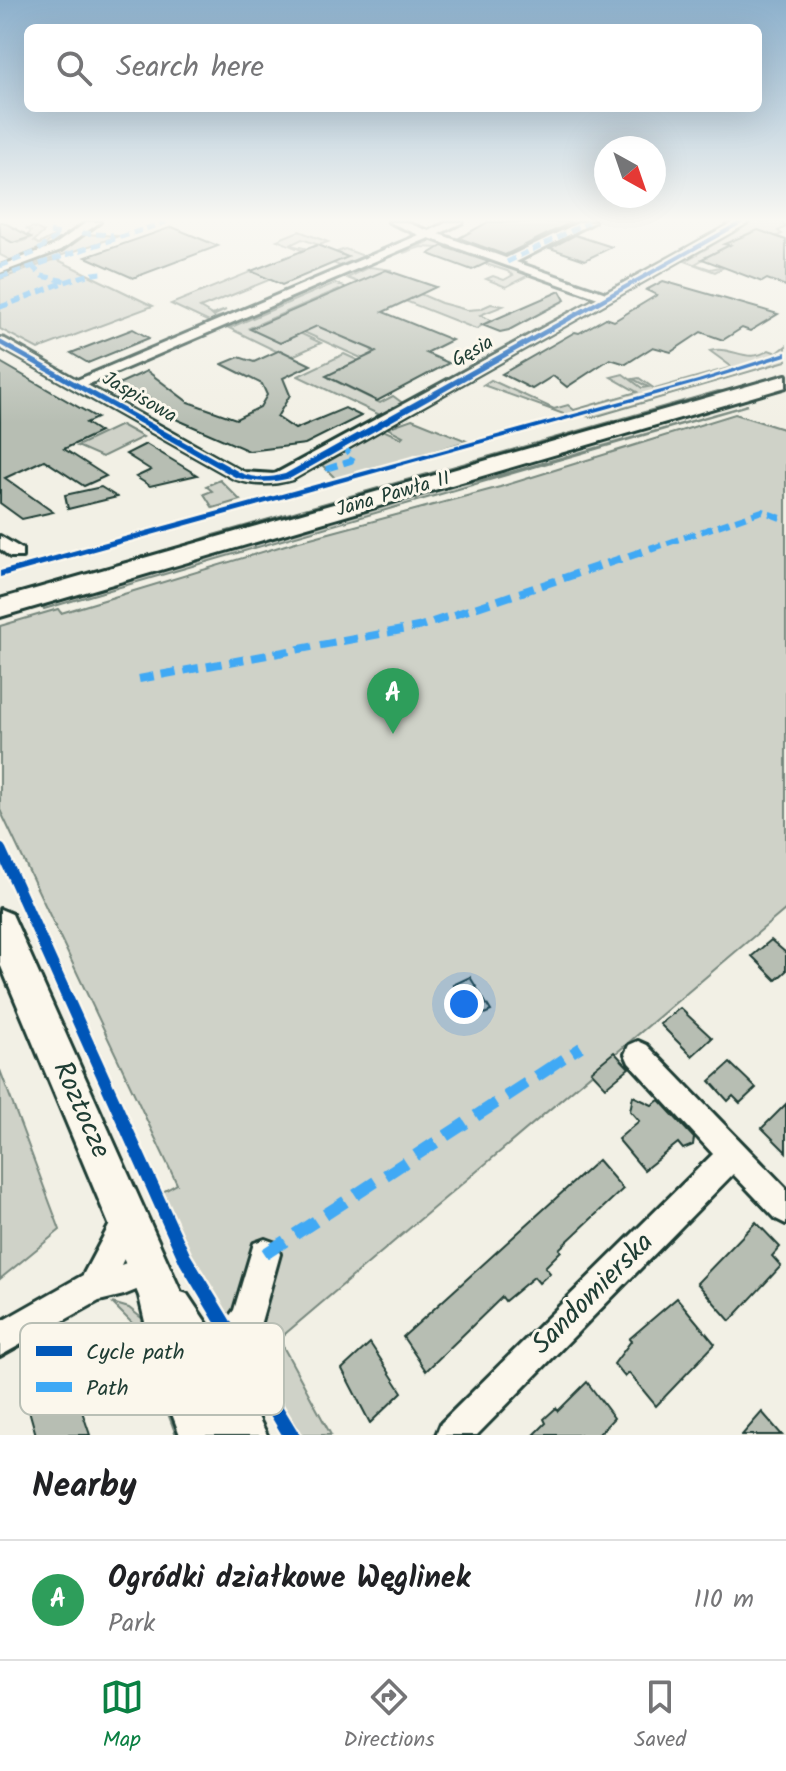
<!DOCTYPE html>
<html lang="en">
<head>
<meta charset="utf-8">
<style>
	body { margin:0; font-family:Kalam,sans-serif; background:#f2f2f2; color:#202124 }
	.compass { position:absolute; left:594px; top:136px; width:72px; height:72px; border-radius:50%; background:#fff; box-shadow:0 8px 32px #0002; rotate:140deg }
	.you { position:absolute; left:464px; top:1004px; width:28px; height:28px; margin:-20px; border:6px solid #fff; border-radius:50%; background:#1a73e8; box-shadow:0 0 0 12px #1a73e833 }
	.badge { display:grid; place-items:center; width:52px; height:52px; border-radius:50%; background:#0b8043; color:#fff; font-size:26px; font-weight:700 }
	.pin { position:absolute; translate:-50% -66px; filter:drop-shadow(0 2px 4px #0008) }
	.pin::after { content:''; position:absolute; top:42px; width:28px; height:24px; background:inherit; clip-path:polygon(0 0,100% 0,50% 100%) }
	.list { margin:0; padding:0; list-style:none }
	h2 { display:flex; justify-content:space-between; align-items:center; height:104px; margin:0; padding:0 32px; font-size:34px }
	h2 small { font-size:26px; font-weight:400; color:#757577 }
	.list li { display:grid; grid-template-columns:52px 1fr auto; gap:24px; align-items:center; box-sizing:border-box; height:120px; padding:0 32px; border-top:2px solid #e0e0e0 }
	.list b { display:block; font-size:30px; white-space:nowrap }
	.list p { margin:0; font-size:26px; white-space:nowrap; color:#757577 }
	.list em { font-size:26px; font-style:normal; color:#757577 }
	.icon { flex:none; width:44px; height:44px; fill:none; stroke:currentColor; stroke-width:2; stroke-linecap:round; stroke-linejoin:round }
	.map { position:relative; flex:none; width:786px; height:1435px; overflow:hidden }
	.search { position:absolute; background:#fff; box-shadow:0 8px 32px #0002; left:24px; right:24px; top:24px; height:88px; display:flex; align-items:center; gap:20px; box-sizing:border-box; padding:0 28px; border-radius:12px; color:#757577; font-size:30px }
	.sheet { height:224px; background:#fff }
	nav { display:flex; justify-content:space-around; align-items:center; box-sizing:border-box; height:112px; border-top:2px solid #e0e0e0; background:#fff; font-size:22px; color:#757577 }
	nav a { display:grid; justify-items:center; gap:4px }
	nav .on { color:#0b8043 }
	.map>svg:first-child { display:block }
	.green { fill:#cfd2c8; stroke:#77887e; stroke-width:2 }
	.building { fill:#b7beb3; stroke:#1f3d34; stroke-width:2 }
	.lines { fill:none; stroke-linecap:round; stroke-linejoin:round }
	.street-casing { stroke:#1f3d34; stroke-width:6 }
	.secondary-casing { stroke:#1f3d34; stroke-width:6 }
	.primary-casing { stroke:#1f3d34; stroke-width:6 }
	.street { fill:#fbf7ec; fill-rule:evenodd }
	.secondary { fill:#fbf7ec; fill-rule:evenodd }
	.primary { fill:#fbf7ec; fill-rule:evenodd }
	.quiet-far4 { stroke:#3fa9f5; stroke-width:5; stroke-dasharray:9 5; stroke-linecap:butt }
	.quiet-far3 { stroke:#3fa9f5; stroke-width:6; stroke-dasharray:12 6; stroke-linecap:butt }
	.quiet-far2 { stroke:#3fa9f5; stroke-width:8; stroke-dasharray:15 8; stroke-linecap:butt }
	.quiet-far1 { stroke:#3fa9f5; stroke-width:10; stroke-dasharray:19 10; stroke-linecap:butt }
	.quiet { stroke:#3fa9f5; stroke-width:12; stroke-dasharray:24 12; stroke-linecap:butt }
	.cycleway-casing { stroke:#fbf7ec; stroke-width:5 }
	.cycleway { fill:#0057b8; fill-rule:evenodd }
	.labels { text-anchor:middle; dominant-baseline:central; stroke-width:6; stroke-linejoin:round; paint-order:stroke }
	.far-street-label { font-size:20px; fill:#1f3d34; stroke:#fbf7ec }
	.near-street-label { font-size:28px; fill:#1f3d34; stroke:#fbf7ec }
	.key { fill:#fbf7ec; stroke:#b9bfb5; stroke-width:2 }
	.key-label { font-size:22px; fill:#1f3d34 }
</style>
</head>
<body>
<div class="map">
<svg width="786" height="1435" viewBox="0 0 786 1435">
	<rect width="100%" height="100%" fill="#f2f0e5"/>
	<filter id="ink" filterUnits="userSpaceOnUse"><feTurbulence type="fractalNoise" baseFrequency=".0125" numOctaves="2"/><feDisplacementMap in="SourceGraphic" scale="16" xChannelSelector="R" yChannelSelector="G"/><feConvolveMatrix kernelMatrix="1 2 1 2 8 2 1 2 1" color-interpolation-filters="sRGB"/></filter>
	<g filter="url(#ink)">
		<g class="green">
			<path d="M753,222H781L786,227L778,231L782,234L768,240L772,235L751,232L695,264L710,269L726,266L715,272L685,261Z"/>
			<path d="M33,227L44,232L34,241L39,244L58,234L44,246L12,261L0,255V234L18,243L31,238L28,235L31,231L27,229Z"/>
			<path d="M299,231L328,242L319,245L302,239L290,245L347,257L337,252L345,249L364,256L340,266L277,240Z"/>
			<path d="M84,234L119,236L0,276V272L43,256Z"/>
			<path d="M433,240L527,273L529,275L506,287L486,279L493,276L504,280L513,275L507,271L438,248L421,247L403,253Z"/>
			<path d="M56,259L153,306L38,349L0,329V279Z"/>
			<path d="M265,266L269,280L200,308L212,315L226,310L213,316L215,318L229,314L209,322L171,304Z"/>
			<path d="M370,267L392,270L376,275L441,303L467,310L480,309L491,304L503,306L480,315L491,320L476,329L347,278Z"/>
			<path d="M335,283L361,294L355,296L339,289L249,328L280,343L297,335L289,328L321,343L286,359V353L276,351L229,328Z"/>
			<path d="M360,300L322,328L375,349L372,351L384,356L383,368L297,329Z"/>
			<path d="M786,346V352L569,416L483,385L491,380L554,409L568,405L574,410L637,392L611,377L623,374L642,388L648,387L633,379L639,378L655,389L732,367L710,351C733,345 746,365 769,350L777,353Z"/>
			<path d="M344,354L379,370L331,379L380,403L393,396L404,404L377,417L378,414L298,376Z"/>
			<path d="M786,357V361L594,417L585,416Z"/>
			<path d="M718,391L737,392L149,558L213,535Z"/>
			<path d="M748,405L44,609L43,607L70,595L430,490L482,480Z"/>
			<path d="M735,414L786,430V909L279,1339L331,1435H298L190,1257L159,1194L177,1184L0,810V626L58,609L61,613L292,543L500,487Z"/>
			<path d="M412,419L467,441L337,480L322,465L383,430L401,438L403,436L387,428Z"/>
			<path d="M121,425L143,437L102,457L77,446Z"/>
			<path d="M220,480L240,500L213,508L204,494L212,491L206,486Z"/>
			<path d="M0,1070L60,1230L0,1279Z"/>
			<path d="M112,1303L129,1308L149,1324L190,1435H176L135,1326Z"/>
		</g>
		<g class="building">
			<path d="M0,222H3L31,237L13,243L0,236Z"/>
			<path d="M488,222H572L505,255L459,238Z"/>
			<path d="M172,227L218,246L133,278L86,257Z"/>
			<path d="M758,230L786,240V286L767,279L762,282L702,259L730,245L724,244Z"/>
			<path d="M575,235L612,247L585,260L550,248Z"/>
			<path d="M317,245L348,257L282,285L251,271Z"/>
			<path d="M442,246L489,262L472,270L429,254Z"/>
			<path d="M386,270L436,287L383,312L452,340L426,353L449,363L377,401L326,376L376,352L373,350L317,326L280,343L250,329Z"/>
			<path d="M663,281L778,314L750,331L742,328L723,340L701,332L671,352L653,347L626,364L610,359L567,387L553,376L532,389L502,374L575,332L579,333L606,318L614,321L657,295L646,290Z"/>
			<path d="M560,291L565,300L509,330L500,332L482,325Z"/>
			<path d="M133,329L149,338L88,363L71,353Z"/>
			<path d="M280,350L311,365L283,378L290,395L277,417L295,429L345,408L361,416L305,444L249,451L178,420L152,404L156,402L116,385L147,371L188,402L236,419L260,407L267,395L262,384L222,364L239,357L254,362Z"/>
			<path d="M0,362L97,418L86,423L100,432L64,449L106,476L84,486L44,460L5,478L53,512L22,519L0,503Z"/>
			<path d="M146,444L197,475L150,486L136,477L151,470L126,454Z"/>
			<path d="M101,487L117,497L68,509L65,495Z"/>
			<path d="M771,940L786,953V971L776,980L752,956Z"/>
			<path d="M470,977L491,1011L473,1019L453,985Z"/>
			<path d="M680,1008L712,1038L692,1056L660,1024Z"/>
			<path d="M614,1052L629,1068L606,1087L591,1071Z"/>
			<path d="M730,1063L756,1088L740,1103L733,1096L728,1101L710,1081Z"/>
			<path d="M633,1096L652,1105L659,1100L694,1138L693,1145L683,1149L678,1143L644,1170L618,1139L639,1121L630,1111Z"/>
			<path d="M786,1104V1152L762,1128Z"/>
			<path d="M598,1160L623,1189L559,1249L561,1251L545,1267L550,1273L539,1283L534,1277L505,1301L502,1297L426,1371L403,1337Z"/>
			<path d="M756,1222L780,1247L772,1256L781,1266L730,1321L697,1283Z"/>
			<path d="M677,1298L715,1344L656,1406L629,1373L625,1377L614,1364L631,1341L629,1339Z"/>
			<path d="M370,1343L402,1392L370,1423L342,1369Z"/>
			<path d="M66,1364L90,1435H36L27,1403L33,1399L29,1388Z"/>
			<path d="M587,1382L614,1418L598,1435H534L546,1423L544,1419L556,1408L558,1411Z"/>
			<path d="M762,1412L782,1435H742Z"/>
		</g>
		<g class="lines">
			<defs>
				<g id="street">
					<path d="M87,222H100L61,250L0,273V266L53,246Z"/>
					<path d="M389,222H405L429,231L448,222H463L439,234L506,258L580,222H594L516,262L606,293L735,222H748L293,479C272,485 254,486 233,478L0,347V338L5,339L77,380L419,235ZM429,238L598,298L275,474L243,472L87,385Z"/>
					<path d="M0,536L22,549V557H10L0,549Z"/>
					<path d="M638,1041L647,1045L786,1188V1224L776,1219L733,1174L477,1435H436L441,1423L713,1154L629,1063L625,1054L629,1045Z"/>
					<path d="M128,1204L138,1209L143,1219L121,1265L150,1254L161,1258L165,1269L161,1280L124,1295L99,1301L0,1356V1322L83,1275L118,1209Z"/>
					<path d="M265,1239L276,1243L280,1254L259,1329L221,1379L210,1384L199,1379L194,1368L199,1357L234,1310L254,1243Z"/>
				</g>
				<path id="secondary" d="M0,909L12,914L181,1292L187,1294L226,1352L267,1435H180L157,1374L139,1296L0,964Z"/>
				<path id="primary" d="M786,375V387L0,617V599Z"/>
			</defs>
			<use href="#street" class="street-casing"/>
			<use href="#secondary" class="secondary-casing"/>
			<use href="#primary" class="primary-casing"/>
			<use href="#street" class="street"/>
			<use href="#secondary" class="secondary"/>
			<use href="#primary" class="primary"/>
			<g class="quiet-far4">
				<path d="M82,233L113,235"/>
				<path d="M507,262L589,222"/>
				<path d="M0,266L36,252L60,234L50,232"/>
				<path d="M32,266L42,276L66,281"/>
				<path d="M0,277L166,222"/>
				<path d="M0,307C29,298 77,273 104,273"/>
			</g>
			<g class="quiet-far3">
				<path d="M326,469L351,461L353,457L346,450"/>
				<path d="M650,549L762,511L786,520"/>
			</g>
			<path class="quiet-far2" d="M139,679L418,627L656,547"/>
			<path class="quiet-far1" d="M548,1069L581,1047"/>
			<path class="quiet" d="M265,1254L551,1067"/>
			<defs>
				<g id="cycleway">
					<path d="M738,222H745L291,478C271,483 255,483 235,477L0,345V340L2,341L241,473C256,479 270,478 285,474Z"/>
					<path d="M786,352V356L702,382L0,577V571L698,380Z"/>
					<path d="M0,843L4,845L6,848L190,1254L300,1435H282L180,1264L0,861Z"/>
				</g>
			</defs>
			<use href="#cycleway" class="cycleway-casing"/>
			<use href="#cycleway" class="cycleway"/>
		</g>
	</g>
	<linearGradient id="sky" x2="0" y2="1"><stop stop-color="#8cb0cc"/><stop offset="0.52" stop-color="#f9f8f3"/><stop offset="1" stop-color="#f9f8f3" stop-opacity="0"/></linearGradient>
	<rect width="786" height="423" fill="url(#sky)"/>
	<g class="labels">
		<g class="far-street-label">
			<text transform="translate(473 352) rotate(-29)">Gęsia</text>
			<text transform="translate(139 398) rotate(30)">Jaspisowa</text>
			<text transform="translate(393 495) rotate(-16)">Jana Pawła II</text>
		</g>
		<g class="near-street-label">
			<text transform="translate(81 1110) rotate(66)">Roztocze</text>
			<text transform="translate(593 1294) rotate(-45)">Sandomierska</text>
		</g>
	</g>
	<rect x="20" y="1323" width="264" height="92" rx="12" class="key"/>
	<rect x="36" y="1346" width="36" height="10" fill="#0057b8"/>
	<rect x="36" y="1382" width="36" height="10" fill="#3fa9f5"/>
	<g class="key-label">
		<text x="86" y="1359">Cycle path</text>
		<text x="86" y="1395">Path</text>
	</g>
</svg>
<svg class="compass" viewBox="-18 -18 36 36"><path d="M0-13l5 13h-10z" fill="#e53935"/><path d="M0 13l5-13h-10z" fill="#757577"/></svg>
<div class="you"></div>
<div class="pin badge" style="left:393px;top:734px;background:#2e9e5b">A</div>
<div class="search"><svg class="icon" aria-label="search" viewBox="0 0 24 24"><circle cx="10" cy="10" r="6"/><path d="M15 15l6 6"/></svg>Search here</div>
</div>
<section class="sheet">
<h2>Nearby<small></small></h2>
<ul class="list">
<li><span class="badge" style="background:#2e9e5b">A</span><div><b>Ogródki działkowe Węglinek</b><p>Park</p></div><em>110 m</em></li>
</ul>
</section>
<nav>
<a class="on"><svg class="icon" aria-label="map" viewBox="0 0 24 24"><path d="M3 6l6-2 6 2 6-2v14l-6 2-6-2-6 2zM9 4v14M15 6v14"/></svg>Map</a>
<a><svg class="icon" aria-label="directions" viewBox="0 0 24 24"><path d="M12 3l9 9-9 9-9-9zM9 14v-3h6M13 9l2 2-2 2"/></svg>Directions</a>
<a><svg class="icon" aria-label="saved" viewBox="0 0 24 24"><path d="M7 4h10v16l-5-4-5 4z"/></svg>Saved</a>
</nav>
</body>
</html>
